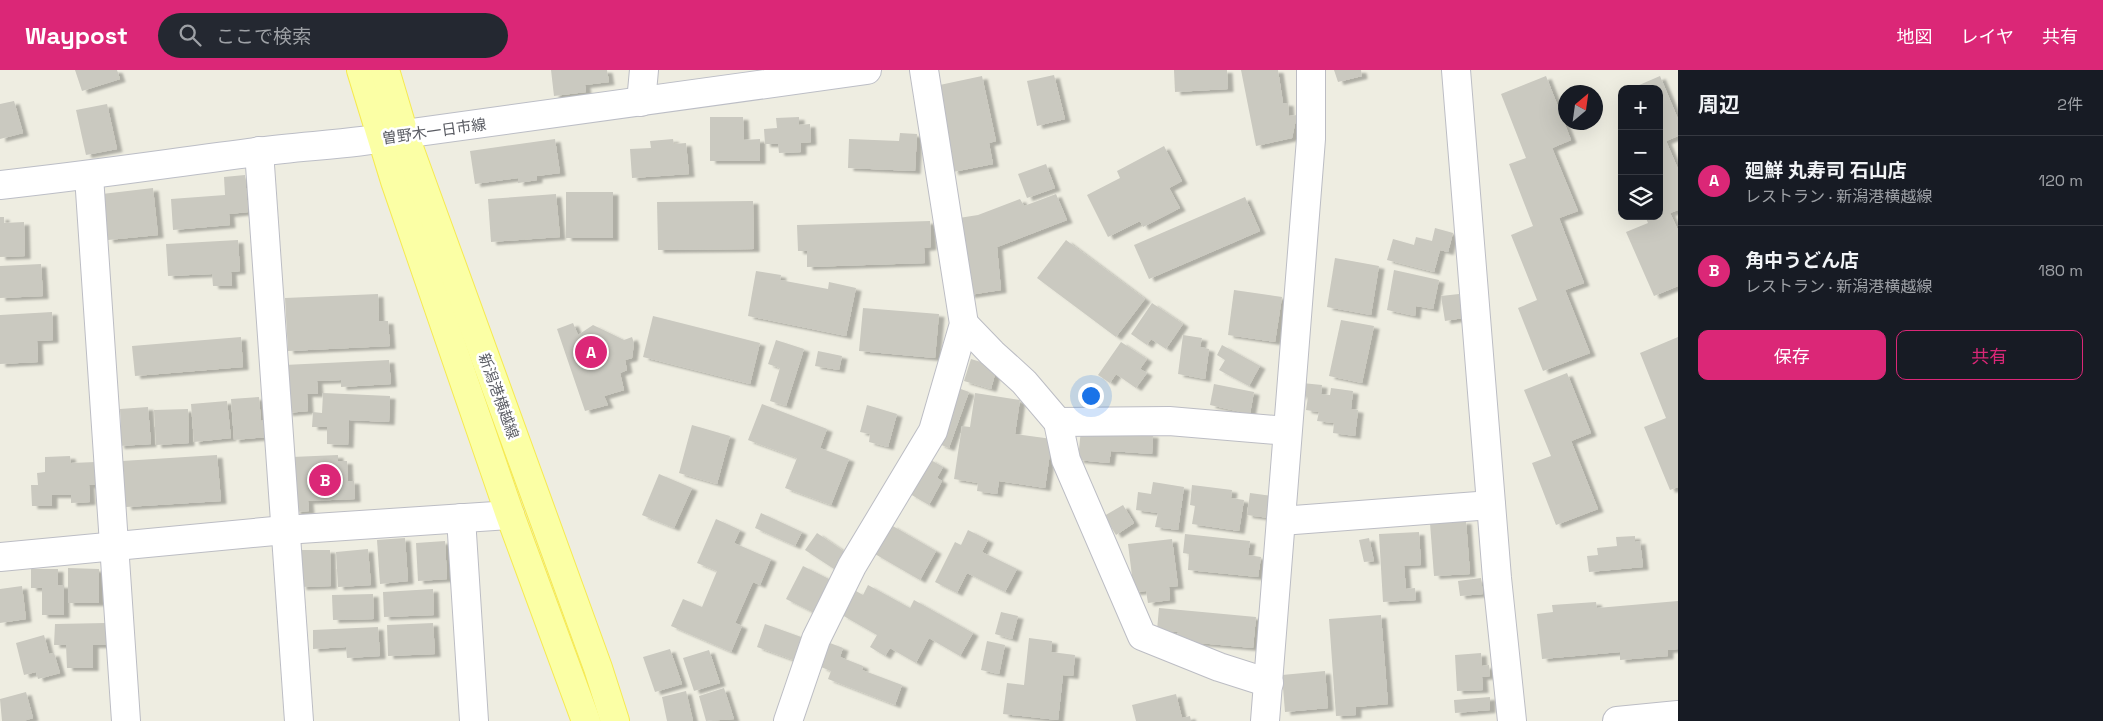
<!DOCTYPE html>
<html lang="ja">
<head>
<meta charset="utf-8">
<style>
	body { margin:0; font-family:"Space Grotesk","Noto Sans JP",sans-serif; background:#242831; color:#f1f3f6 }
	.controls { position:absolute; right:15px; top:15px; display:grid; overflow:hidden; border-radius:10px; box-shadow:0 5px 20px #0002 }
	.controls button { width:45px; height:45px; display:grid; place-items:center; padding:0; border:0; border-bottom:1px solid #363941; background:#171b24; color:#f1f3f6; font:25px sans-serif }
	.compass { position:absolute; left:1558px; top:15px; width:45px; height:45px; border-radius:50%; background:#171b24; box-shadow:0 5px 20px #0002; rotate:29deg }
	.you { position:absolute; left:1090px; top:325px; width:18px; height:18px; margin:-12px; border:4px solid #fff; border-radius:50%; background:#1a73e8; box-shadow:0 0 0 8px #1a73e833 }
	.badge { display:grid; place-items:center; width:32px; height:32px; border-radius:50%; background:#db2777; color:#fff; font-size:16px; font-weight:700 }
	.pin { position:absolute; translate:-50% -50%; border:2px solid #fff; box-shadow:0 1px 5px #0006 }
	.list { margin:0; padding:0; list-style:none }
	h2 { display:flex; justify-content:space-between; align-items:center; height:65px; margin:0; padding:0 20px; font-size:21px }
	h2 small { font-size:16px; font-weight:400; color:#9ea1a6 }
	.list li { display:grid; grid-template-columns:32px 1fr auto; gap:15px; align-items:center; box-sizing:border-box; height:90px; padding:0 20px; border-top:1px solid #363941 }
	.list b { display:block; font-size:19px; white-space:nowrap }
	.list p { margin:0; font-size:16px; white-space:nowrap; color:#9ea1a6 }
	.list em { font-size:16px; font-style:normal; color:#9ea1a6 }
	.actions { display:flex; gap:10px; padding:15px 20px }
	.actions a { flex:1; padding:11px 0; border:1px solid #db2777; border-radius:10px; text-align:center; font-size:18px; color:#db2777 }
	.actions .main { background:#db2777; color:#fff }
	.icon { flex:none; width:28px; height:28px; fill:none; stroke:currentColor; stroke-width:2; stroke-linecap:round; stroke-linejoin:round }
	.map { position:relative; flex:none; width:1678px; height:651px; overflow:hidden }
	header { display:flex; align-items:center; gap:30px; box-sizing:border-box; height:70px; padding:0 25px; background:#db2777; color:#fff }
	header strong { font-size:24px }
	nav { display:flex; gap:28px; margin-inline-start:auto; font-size:18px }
	.search { width:350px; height:45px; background:#242831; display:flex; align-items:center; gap:12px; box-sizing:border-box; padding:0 18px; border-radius:28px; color:#9ea1a6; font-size:19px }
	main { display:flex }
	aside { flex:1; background:#171b24 }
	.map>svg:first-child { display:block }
	.building { fill:#cac9c0; filter:url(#shadow) }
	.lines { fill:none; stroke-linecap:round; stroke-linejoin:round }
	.minor-casing { stroke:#bcbdc4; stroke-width:30 }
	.secondary-casing { stroke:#bcbec6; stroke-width:30 }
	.primary-casing { stroke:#f6ea52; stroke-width:30 }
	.minor { stroke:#fff; stroke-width:28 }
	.secondary { stroke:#fff; stroke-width:28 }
	.primary { stroke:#fbffa5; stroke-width:28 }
	.labels { text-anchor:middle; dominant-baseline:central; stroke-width:5; stroke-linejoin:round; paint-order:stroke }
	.street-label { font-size:15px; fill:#5a5c63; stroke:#fff }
</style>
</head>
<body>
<header>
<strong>Waypost</strong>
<div class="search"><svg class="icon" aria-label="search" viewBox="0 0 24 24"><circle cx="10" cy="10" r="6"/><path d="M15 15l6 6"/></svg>ここで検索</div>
<nav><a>地図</a><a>レイヤ</a><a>共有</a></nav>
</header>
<main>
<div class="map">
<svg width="1678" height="651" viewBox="0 0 1678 651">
	<defs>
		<filter id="shadow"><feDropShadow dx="5.5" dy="3" stdDeviation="1" flood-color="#0004"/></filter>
	</defs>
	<rect width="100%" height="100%" fill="#eeede1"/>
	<g class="building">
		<path d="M75,0H117L120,9L82,21Z"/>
		<path d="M551,0H607L609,12L585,15L586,22L554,26Z"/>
		<path d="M1174,0H1227L1228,19L1175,22Z"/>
		<path d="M1241,0H1278L1283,33H1288L1289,46L1297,45L1292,68L1256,76Z"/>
		<path d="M1334,0H1361L1362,6L1338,12Z"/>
		<path d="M1054,5L1065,49L1037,56L1027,11Z"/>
		<path d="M982,6L996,71L989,73L993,94L953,102L935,16Z"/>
		<path d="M1546,6L1571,70L1552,78L1578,141L1559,148L1584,213L1565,220L1590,283L1543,301L1518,238L1537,230L1511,165L1533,156L1509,94L1526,88L1501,24Z"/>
		<path d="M1660,6L1678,49V66L1666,71L1678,99V140L1670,143L1678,160V216L1654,226L1626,162L1648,153L1645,146H1659V19H1630Z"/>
		<path d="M14,31L23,63L0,69V34Z"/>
		<path d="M107,34L117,79L86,85L76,40Z"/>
		<path d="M710,47H743L744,70L760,69V91H710Z"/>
		<path d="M799,47V55L810,54L811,72L801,73V82L779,83L778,74H765L764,59L777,58L776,48Z"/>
		<path d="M900,63L917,64L915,101L848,98L849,69L899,71Z"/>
		<path d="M555,69L560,103L537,106V110L518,113V108L475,114L470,81Z"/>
		<path d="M673,69L674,74L686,73L689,104L632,108L630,79L651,78L650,71Z"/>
		<path d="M1164,76L1182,111L1169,118L1180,138L1143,157L1140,151L1108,167L1087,125L1120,108L1117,101Z"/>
		<path d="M1046,94L1055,118L1027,128L1018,104Z"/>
		<path d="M245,105L248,142L229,144L230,155L173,160L171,129L225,125L224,107Z"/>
		<path d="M153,118L158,165L108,170L102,124Z"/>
		<rect x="566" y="122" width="47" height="46"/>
		<path d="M556,124L560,167L491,172L488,129Z"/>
		<path d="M1056,124L1067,150L997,177L1001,220L969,225L959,148L978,145L1020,129L1024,136Z"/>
		<path d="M1245,127L1260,161L1149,209L1134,175Z"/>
		<path d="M753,131L754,179L658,180L657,132Z"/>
		<path d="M0,147H4V153L24,152L25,186L0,187Z"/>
		<path d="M930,151L931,177L924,178L925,193L807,197V181H798L797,155Z"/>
		<path d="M1435,158L1453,163L1448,182L1440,180L1434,202L1387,190L1393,169L1414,175L1416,167L1432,171Z"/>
		<path d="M238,170L240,201L231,202L232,216H213L212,204L168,206L166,174Z"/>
		<path d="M1066,170L1145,229L1116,267L1037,208Z"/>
		<path d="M1335,188L1379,196L1371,245L1327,237Z"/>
		<path d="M41,194L43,226L0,228V196Z"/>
		<path d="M1394,200L1439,210L1433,239L1416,236L1415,246L1387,240Z"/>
		<path d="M756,201L781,205L780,210L828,219L829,212L856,218L846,266L748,246Z"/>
		<path d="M1234,220L1282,227L1275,272L1228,265Z"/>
		<path d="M378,224L379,251H388L390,276L288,281L285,228Z"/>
		<path d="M1459,224L1463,248L1445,251L1441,226Z"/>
		<path d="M1152,233L1183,254L1166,279L1151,269L1147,275L1131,264Z"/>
		<path d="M863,238L939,244L935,288L859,281Z"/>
		<path d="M52,242L53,270L37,271L38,292L0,294V245Z"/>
		<path d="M653,246L760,273L750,314L643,287Z"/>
		<path d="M1341,250L1374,256L1362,313L1329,306Z"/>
		<path d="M573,253L578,265L593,255L624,270L632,267L634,273L632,288L625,290L627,300L620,303L624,320L604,326L608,335L585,341L557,259Z"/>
		<path d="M1183,265L1202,268L1200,277L1209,279L1205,309L1178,304Z"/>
		<path d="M241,267L243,297L135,306L132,276Z"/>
		<path d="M1678,267V417L1670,420L1644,357L1666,348L1640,283Z"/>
		<path d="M776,270L804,279L786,336L770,331L780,298L768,294Z"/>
		<path d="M1121,272L1147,289L1140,299L1147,303L1136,318L1116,304L1110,313L1098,305Z"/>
		<path d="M1222,275L1260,296L1249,316L1219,300L1225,290L1217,285Z"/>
		<path d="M818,281L842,286L839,300L815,296Z"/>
		<path d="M971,289L997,297L991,319L964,311Z"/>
		<path d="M389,290L391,314L341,317V310L317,311L318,324H307L308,341L287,343L284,295Z"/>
		<path d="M1567,303L1591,363L1571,371L1598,439L1556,455L1532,393L1551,386L1524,320Z"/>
		<path d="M1302,313L1322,315L1321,324L1330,325L1331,318L1353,321L1351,339L1358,340L1355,366L1333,363L1334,353L1317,351L1319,342L1306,340L1308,327L1301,326Z"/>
		<path d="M1214,314L1254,322L1250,344L1210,335Z"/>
		<path d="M958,318L969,322L949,378L939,374Z"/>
		<path d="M323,323L390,326L389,352L349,350L348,375L327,374V357H312L313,342L322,343Z"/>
		<path d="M975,323L1020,330L1015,364L1052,369L1045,418L999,411L997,424L977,421L978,413L954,409L962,356L970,357Z"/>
		<path d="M259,327L261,351L265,350L267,367L234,370L231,329Z"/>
		<path d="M227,331L231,368L194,372L191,334Z"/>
		<path d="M762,334L827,359L820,378L849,389L831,435L785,418L797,388L748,370Z"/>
		<path d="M867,335L897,344L888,377L869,372L870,364L860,362Z"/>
		<path d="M148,337L151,374L119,376L117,356H121L120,339Z"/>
		<path d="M188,339L189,373L156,375L154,340Z"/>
		<path d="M692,355L730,366L717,414L679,403Z"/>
		<path d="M1081,359L1153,365L1152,384L1111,381L1109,393L1078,390Z"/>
		<path d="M217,385L221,431L126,437L122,391Z"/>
		<path d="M338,385V391H347L348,411H354L355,429L308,431L309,441L295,442L292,387Z"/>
		<path d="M70,386L71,393L96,392L97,415H89L90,432L71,433V425H52V436H32L31,415H38L37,403L45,402V387Z"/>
		<path d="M929,389L943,397L937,408L942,411L929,435L910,424Z"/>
		<path d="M659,404L692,418L674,458L642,445Z"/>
		<path d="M1153,412L1184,417L1178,460L1155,457L1158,443L1136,440L1138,422L1151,424Z"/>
		<path d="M1192,415L1232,420L1231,428L1244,430L1239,461L1192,454L1195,436L1190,435Z"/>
		<path d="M1250,423L1272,426L1269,448L1247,445Z"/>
		<path d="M1123,435L1134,453L1116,465L1104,446Z"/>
		<path d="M761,443L802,462L795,476L755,458Z"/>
		<path d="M716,449L740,460L734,473L771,489L760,515L753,512L735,553L742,556L731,582L671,556L683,529L702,537L717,501L697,493Z"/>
		<path d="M1466,451L1470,504L1434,506L1430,453Z"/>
		<path d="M891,455L936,481L920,510L875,484Z"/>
		<path d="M968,460L988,470L982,482L1017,499L1005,522L967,503L957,523L935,512L955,472L961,475Z"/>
		<path d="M1419,462L1421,495L1404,496L1406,519L1415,518L1416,530L1383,532L1379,464Z"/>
		<path d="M817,463L845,482L834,499L805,480Z"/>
		<path d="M1185,464L1250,471L1248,485L1261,487L1258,507L1188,500L1189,484L1183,483Z"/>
		<path d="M1635,466V472L1640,471L1643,497L1589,502L1587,486L1598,485L1597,478L1617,476L1616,467Z"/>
		<path d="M405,468L408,511L380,514L377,470Z"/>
		<path d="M1369,468L1374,491L1364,492L1359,470Z"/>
		<path d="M1172,469L1178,516L1169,517L1170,530L1148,533L1146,521L1134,522L1128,474Z"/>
		<path d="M445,471L447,509L418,511L416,473Z"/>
		<path d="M368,479L371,515L338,517L336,482Z"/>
		<path d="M300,480H330L331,516L301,517Z"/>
		<path d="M803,496L833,511L816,544L786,529Z"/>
		<path d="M68,498L99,499V533H68Z"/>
		<path d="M31,499H58V515H64V545H42V518H31Z"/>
		<path d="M1481,508L1483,524L1460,526L1458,511Z"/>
		<path d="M868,515L910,538L914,530L973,563L960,586L929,568L916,593L890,578L885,586L870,577L877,565L842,545L856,521L863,525Z"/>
		<path d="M22,516L26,549L0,553V519Z"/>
		<path d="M433,519L434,545L384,547L383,522Z"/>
		<path d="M373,524L374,549L333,550L332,525Z"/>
		<path d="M1678,531V579L1668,580V586L1620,590V582L1542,589L1537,544L1553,542L1552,535L1596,532L1597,538Z"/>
		<path d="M1159,538L1256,547L1253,578L1177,571L1178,562L1157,560Z"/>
		<path d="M1001,542L1018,546L1012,569L995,564Z"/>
		<path d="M1381,545L1388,634L1356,637V645L1336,646L1329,549Z"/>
		<path d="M106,553L107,575H93V598H67L66,575H54L55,554Z"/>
		<path d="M433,553L435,584L388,586L387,555Z"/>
		<path d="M765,554L804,568L796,591L757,577Z"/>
		<path d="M378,557L380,586L347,588L346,577L313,579V560Z"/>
		<path d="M44,565L49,584L54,583L60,603L38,609L36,602L24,605L16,573Z"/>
		<path d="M1029,568L1052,571L1051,582L1075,585L1073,606L1063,605L1058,650L1003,644L1007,613L1024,615Z"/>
		<path d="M987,571L1005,575L999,604L981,600Z"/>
		<path d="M830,573L843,578L840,587L863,596L862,600L902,615L895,635L828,609L831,601L821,597Z"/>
		<path d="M670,579L682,614L655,622L643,587Z"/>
		<path d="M709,580L720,613L694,621L683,588Z"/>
		<path d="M1481,583L1482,596L1489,595L1490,606L1482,607L1483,620L1457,621L1455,585Z"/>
		<path d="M1325,601L1328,638L1285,642L1282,605Z"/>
		<path d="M724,618L734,649L706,651L699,626Z"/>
		<path d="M686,621L693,651H667L662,627Z"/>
		<path d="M26,622L33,648L23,651H2L0,629Z"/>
		<path d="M1176,624L1182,648L1190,646L1191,651H1136L1132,635Z"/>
		<path d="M1490,627V640L1455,643L1454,630Z"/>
	</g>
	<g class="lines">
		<defs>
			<g id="minor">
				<path d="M1456,0L1497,508L1512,651"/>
				<path d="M641,32L644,0"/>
				<path d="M259,81L299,651"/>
				<path d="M89,106L126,651"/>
				<path d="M964,254L992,283L1024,312L1058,352L1066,390L1142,566L1219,597L1269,613"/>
				<path d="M1058,352L1169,351L1287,361"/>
				<path d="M461,448L474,651"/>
				<path d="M1281,451L1491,435"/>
				<path d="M0,487L285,460L510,445"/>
				<path d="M788,651L816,569L852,496L933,361L964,254L924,0"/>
				<path d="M1265,651L1311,69V0"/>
				<path d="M1617,651L1678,645"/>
			</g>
			<path id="secondary" d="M0,115C86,106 171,93 257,82C306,75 355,75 404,64L867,0"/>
			<g id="primary">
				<path d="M361,0L395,111L510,445L586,651"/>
				<path d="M385,0L404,64L598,598L615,651"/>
			</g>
		</defs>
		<use href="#minor" class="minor-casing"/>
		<use href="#secondary" class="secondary-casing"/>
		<use href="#primary" class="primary-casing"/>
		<use href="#minor" class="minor"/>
		<use href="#secondary" class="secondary"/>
		<use href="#primary" class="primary"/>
	</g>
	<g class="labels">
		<g class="street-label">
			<text transform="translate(434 61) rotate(-8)">曽野木一日市線</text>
			<text transform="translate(499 326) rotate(70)">新潟港横越線</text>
		</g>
	</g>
</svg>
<div class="controls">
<button>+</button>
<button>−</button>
<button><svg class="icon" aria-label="layers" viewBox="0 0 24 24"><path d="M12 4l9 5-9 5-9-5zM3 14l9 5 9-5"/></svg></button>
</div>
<svg class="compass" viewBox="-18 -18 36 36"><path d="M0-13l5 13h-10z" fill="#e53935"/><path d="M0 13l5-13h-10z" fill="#9ea1a6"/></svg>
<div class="you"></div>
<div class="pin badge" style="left:591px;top:282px">A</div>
<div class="pin badge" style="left:325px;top:410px">B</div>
</div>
<aside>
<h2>周辺<small>2件</small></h2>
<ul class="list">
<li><span class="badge">A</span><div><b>廻鮮 丸寿司 石山店</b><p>レストラン · 新潟港横越線</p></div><em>120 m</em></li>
<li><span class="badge">B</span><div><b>角中うどん店</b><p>レストラン · 新潟港横越線</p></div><em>180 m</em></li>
</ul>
<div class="actions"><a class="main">保存</a><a>共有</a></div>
</aside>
</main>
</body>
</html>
